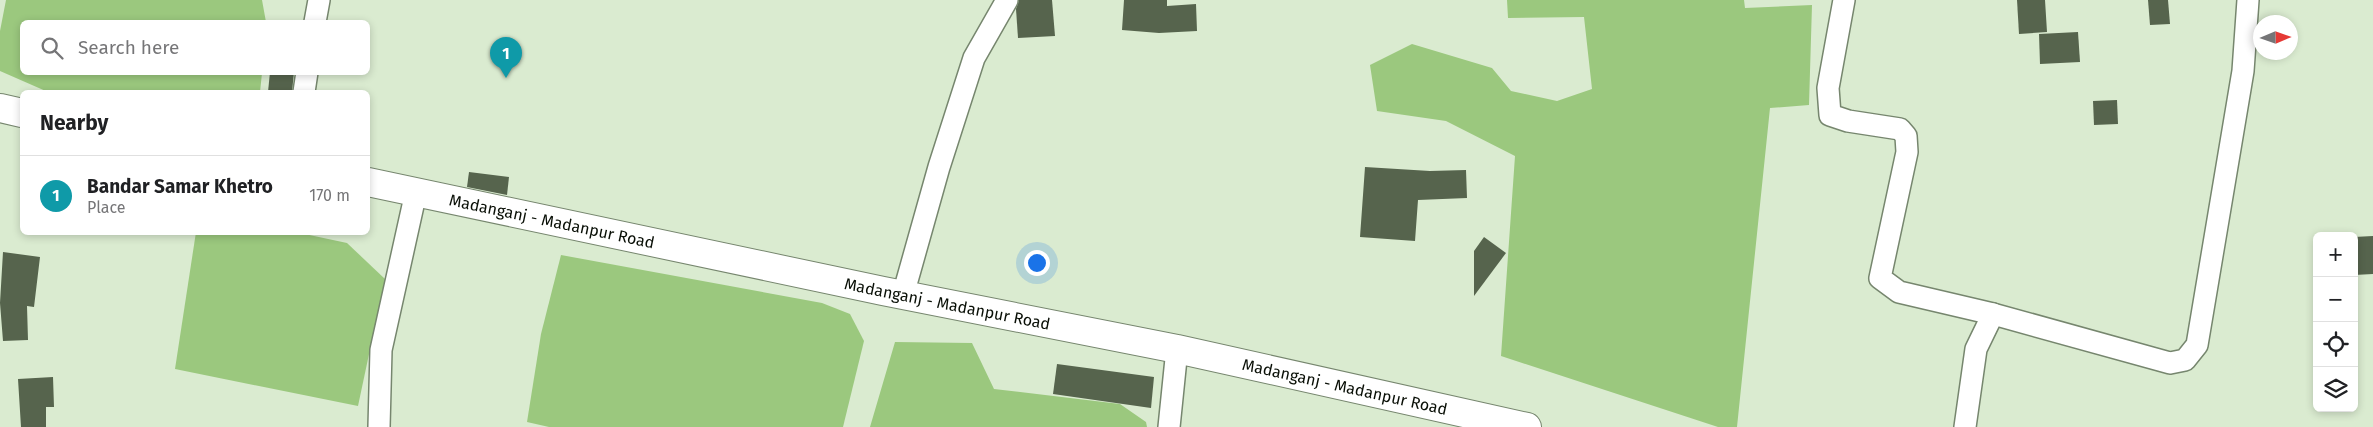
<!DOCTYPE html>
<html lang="en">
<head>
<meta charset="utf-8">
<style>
	body { margin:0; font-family:"Fira Sans",sans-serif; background:#f2f2f2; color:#202124 }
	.controls { position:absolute; right:15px; bottom:15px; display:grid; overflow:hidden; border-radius:8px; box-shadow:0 2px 8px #0003 }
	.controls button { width:45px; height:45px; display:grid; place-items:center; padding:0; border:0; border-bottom:1px solid #e0e0e0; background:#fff; color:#202124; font:25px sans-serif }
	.compass { position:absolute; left:2253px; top:15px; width:45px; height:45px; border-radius:50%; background:#fff; box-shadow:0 2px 8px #0003; rotate:88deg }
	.you { position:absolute; left:1036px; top:262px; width:18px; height:18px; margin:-12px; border:4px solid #fff; border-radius:50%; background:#1a73e8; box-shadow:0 0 0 8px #1a73e833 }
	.badge { display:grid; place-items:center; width:32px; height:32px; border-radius:50%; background:#7c3aed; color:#fff; font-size:16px; font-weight:700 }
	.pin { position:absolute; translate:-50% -41px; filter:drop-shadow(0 1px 2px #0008) }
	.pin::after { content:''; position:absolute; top:26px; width:18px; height:15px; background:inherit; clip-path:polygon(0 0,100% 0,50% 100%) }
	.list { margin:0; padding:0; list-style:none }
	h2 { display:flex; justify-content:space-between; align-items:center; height:65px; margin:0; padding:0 20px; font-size:21px }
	h2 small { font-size:16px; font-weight:400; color:#757577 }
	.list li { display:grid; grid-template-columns:32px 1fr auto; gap:15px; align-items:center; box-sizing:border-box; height:80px; padding:0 20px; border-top:1px solid #e0e0e0 }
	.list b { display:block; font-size:19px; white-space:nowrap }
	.list p { margin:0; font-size:16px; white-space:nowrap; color:#757577 }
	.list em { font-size:16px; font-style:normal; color:#757577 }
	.icon { flex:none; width:28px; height:28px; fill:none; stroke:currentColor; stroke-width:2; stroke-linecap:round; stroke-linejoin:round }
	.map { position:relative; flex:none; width:2373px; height:427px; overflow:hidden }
	.search { position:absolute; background:#fff; box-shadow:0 2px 8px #0003; left:20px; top:20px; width:350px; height:55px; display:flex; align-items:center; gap:12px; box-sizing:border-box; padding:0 18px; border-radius:8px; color:#757577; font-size:19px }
	.panel { position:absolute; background:#fff; box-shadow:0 2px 8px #0003; left:20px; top:90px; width:350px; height:145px; border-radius:8px }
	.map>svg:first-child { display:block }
	.water { fill:#9bc87e }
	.building { fill:#56644d }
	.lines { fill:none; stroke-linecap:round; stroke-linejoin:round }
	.minor-casing { stroke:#76866e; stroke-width:24 }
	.major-casing { stroke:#76866e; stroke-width:30 }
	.minor { stroke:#fff; stroke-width:21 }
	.major { stroke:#fff; stroke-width:28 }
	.labels { text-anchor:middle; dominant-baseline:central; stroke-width:4.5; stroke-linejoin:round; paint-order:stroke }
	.street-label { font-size:16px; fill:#090f06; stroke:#fff }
</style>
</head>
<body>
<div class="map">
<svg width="2373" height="427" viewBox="0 0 2373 427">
	<rect width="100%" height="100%" fill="#daebd0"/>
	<g class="water">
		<path d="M6,0H262L266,22H22V72L262,73L260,92H48L0,71V31Z"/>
		<path d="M1507,0H1744L1745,8L1812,5L1809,105L1770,108L1737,427H1718L1501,356L1515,156L1446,121L1377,111L1370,65L1412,44L1492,68L1511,91L1557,101L1592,89L1584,17L1508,18Z"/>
		<path d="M196,232L300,233L347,243L385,279L358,406L175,369Z"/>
		<path d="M561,255L822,303L850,314L864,341L843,427H549L527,422L541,334Z"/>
		<path d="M895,342L972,343L994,389L1120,404L1146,422L1147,427H870Z"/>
	</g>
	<g class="building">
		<path d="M1019,0H1052L1055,36L1018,38L1016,9Z"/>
		<path d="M1124,0H1167V6L1196,4L1197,31L1159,33L1122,30Z"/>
		<path d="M2017,0H2045L2047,32L2019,34Z"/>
		<path d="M2148,0H2168L2170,24L2150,25Z"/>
		<path d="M2078,32L2080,62L2040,64L2039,34Z"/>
		<path d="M270,72H294L292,92H268Z"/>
		<path d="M2117,100L2118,124L2094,125L2093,101Z"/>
		<path d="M1365,167L1430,171L1466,170L1467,198L1418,200L1415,241L1360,237Z"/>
		<path d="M469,172L509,177L507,195L467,187Z"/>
		<path d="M2373,236V274L2354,275V237Z"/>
		<path d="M1484,237L1506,253L1474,296V251Z"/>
		<path d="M3,252L40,257L34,307L27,306L28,340L3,341L0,303Z"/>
		<path d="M1057,364L1154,377L1151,408L1053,394Z"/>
		<path d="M53,377L54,407H46V427H21L18,379Z"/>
	</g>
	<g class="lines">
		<defs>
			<g id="minor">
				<path d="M1844,0L1828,88L1830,115L1848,121L1900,129L1906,136L1907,152L1880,278L1899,292L1993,314L2170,363L2185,360L2197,345L2243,71L2248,0"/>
				<path d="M315,22L319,0"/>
				<path d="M304,92L307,72"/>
				<path d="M903,295L939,167L974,58L1007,0"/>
				<path d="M379,427L381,350L416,192"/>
				<path d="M1169,427L1177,349"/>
				<path d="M1965,427L1976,349L1993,314"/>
			</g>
			<g id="major">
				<path d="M0,108L22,113"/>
				<path id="s1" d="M368,182L883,291L1177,349L1527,427"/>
			</g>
		</defs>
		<use href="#minor" class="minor-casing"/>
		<use href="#major" class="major-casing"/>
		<use href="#minor" class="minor"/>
		<use href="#major" class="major"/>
	</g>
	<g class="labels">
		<g class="street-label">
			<text stroke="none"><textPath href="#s1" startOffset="188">Madanganj - Madanpur Road</textPath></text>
			<text stroke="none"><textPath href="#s1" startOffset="592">Madanganj - Madanpur Road</textPath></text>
			<text stroke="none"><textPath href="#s1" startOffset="998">Madanganj - Madanpur Road</textPath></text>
		</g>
	</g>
</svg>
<div class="controls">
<button>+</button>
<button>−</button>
<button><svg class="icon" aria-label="locate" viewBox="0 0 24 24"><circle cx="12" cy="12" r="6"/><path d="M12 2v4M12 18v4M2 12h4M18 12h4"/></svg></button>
<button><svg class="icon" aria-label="layers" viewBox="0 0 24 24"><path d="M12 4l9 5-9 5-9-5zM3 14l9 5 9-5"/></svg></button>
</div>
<svg class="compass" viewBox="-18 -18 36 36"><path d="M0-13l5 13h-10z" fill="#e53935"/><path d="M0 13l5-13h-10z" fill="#757577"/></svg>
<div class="you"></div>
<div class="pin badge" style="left:506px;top:78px;background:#0f9aa8">1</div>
<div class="search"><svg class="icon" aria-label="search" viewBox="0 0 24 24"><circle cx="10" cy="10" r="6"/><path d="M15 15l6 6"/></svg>Search here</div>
<section class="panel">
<h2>Nearby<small></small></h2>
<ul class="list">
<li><span class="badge" style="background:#0f9aa8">1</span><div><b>Bandar Samar Khetro</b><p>Place</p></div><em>170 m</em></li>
</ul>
</section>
</div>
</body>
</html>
